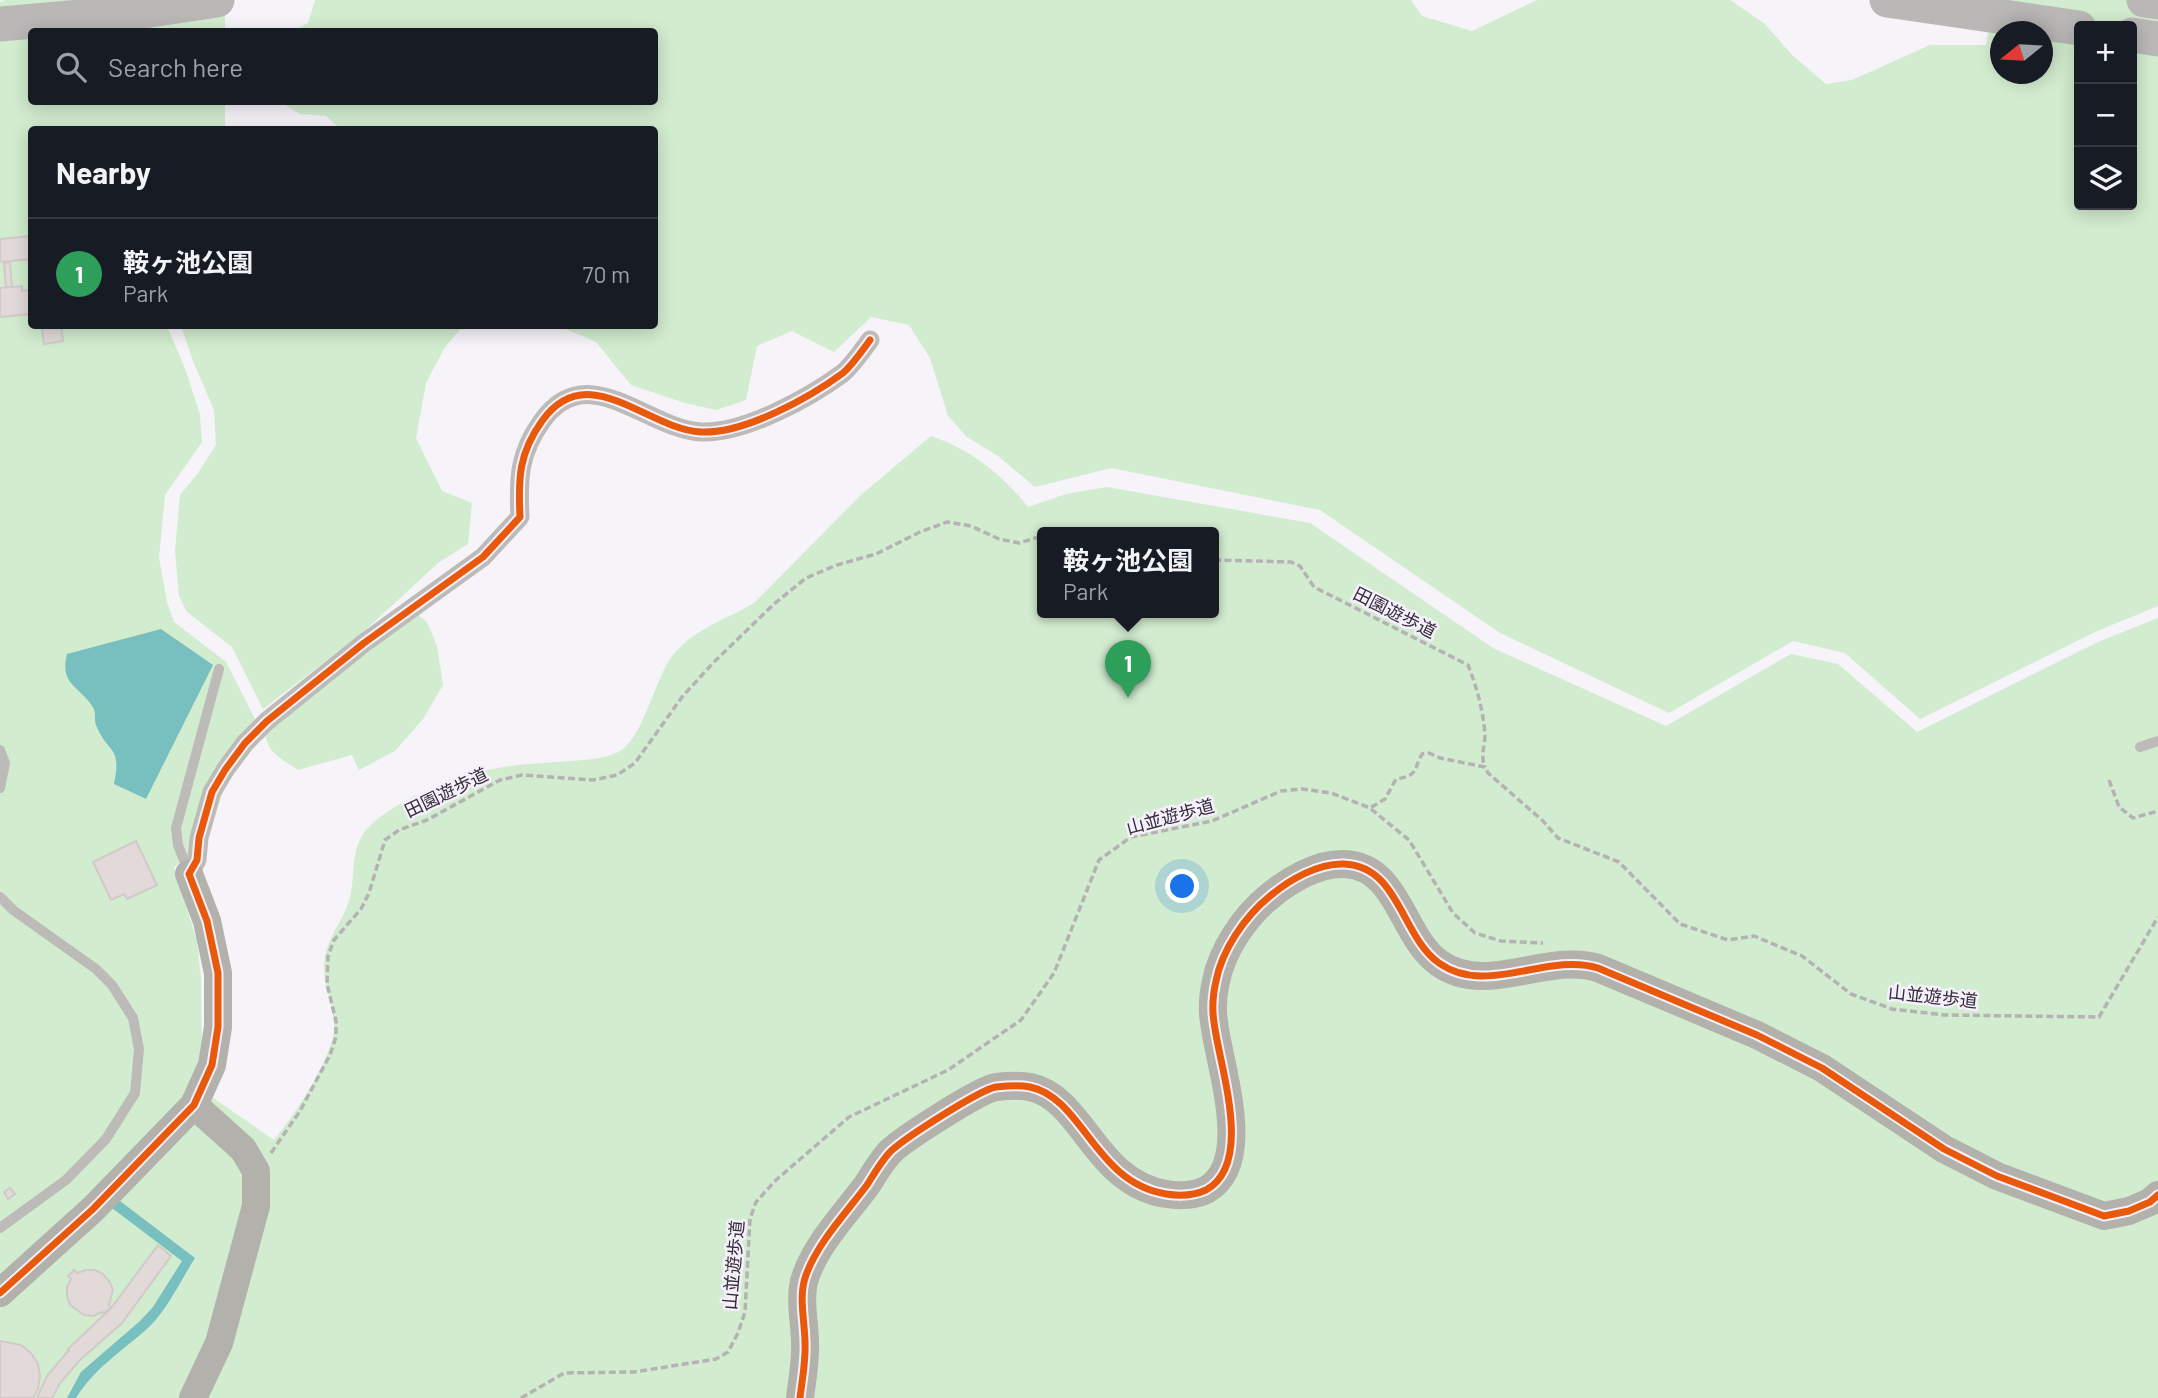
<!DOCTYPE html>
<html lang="en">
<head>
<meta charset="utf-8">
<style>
	body { margin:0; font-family:Barlow,"Noto Sans JP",sans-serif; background:#242831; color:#f1f3f6 }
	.controls { position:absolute; right:21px; top:21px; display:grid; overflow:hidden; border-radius:7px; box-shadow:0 4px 18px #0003 }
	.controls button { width:63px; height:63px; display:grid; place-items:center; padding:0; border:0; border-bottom:2px solid #363941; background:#171b24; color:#f1f3f6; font:35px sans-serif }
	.compass { position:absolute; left:1990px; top:21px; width:63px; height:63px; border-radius:50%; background:#171b24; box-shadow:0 4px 18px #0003; rotate:252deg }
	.you { position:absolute; left:1183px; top:887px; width:24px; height:24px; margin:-18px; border:5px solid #fff; border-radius:50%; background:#1a73e8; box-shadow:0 0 0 10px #1a73e833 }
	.badge { display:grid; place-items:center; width:46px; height:46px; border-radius:50%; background:#ea580c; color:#fff; font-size:23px; font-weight:700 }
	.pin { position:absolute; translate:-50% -58px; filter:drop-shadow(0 2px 4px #0008) }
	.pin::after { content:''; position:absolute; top:37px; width:24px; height:21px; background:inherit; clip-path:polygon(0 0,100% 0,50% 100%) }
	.popup { position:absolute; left:1037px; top:527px; width:182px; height:91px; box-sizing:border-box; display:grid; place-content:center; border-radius:7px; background:#171b24; filter:drop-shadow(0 2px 5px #0005); font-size:23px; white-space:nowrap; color:#9ea1a6 }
	.popup b { font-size:26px; color:#f1f3f6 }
	.popup::after { content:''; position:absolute; left:50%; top:100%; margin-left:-14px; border:14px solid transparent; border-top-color:#171b24 }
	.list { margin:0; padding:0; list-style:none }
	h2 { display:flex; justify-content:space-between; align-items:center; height:91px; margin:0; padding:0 28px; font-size:30px }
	h2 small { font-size:23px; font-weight:400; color:#9ea1a6 }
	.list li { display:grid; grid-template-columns:46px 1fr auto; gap:21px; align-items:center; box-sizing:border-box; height:112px; padding:0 28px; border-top:2px solid #363941 }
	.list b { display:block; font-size:26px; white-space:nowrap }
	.list p { margin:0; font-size:23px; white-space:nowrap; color:#9ea1a6 }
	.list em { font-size:23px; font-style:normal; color:#9ea1a6 }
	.icon { flex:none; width:38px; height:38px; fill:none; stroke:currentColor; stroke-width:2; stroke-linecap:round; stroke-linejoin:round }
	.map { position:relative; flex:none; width:2158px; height:1398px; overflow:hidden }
	.search { position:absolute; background:#171b24; box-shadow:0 4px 18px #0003; left:28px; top:28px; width:630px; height:77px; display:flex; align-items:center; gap:18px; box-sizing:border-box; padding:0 24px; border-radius:7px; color:#9ea1a6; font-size:26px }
	.panel { position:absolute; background:#171b24; box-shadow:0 4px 18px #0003; left:28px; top:126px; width:630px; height:203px; border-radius:7px }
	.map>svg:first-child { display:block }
	.green { fill:#d2eccf; fill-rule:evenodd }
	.water { fill:#78bfc0 }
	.building { fill:#e1dad8; stroke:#d1cac9; stroke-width:2 }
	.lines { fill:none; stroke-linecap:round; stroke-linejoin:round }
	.path { stroke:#b4b2b2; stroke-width:3.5; stroke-dasharray:7 3.5; stroke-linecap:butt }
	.lane { stroke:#bcbbb8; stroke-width:10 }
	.street { stroke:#bcbbb8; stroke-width:19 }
	.secondary { stroke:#b2b1ac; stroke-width:28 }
	.highway { stroke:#bab8b7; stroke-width:35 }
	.cycleway-casing { stroke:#f6f0fc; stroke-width:11 }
	.cycleway { stroke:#e8590c; stroke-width:7 }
	.labels { text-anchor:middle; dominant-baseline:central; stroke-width:5; stroke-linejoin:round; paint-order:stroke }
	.street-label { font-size:18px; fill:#342e39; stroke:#f6f0fc }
</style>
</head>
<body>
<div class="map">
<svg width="2158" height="1398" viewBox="0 0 2158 1398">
	<rect width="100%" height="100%" fill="#f6f3f9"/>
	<g class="green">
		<path d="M0,0H225V31L32,32V102H225V129L32,130V326H167L186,371L200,415L202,442L165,495L159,558L167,602L174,622L226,662L257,723L188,860L174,867L197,941L201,979L202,1048L193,1084L274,1140C293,1118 333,1057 334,1029C335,1007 323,987 324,966C325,937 344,922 350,897C355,878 351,857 360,840C376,806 453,778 488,770C522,762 559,763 594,759C604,757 616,755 624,748C645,730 655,680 672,656C693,629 726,620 754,603L862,494L931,436C972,450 1001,474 1028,507L1066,494L1107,487L1310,523L1493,648L1666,726L1791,654L1838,664L1917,732L2098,642L2158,618V1181L2140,1197L2079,1217L2158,1205V1398H0V2L7,1ZM1042,532H1214V612H1042Z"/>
		<path d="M315,0H1411L1422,16L1472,31L1537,0H1730L1765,24L1792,55L1826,84L1852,80L1930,45H1986L1995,0H2158V606L2095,632L1920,719L1845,653L1793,641L1669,713L1500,633L1320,510L1111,468L1035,487L998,456L967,437L948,416L930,358L909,325L871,317L834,352L792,331L757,346L746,400L716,410L685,403L631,385L596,342L559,326H654V130L340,129L326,116L300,114L280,102H654V32L293,31L308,23ZM2079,26H2132V205H2079ZM2000,32H2042V74H2000Z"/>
		<path d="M181,326H463L445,347L426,383L416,438L442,491L472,503L468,544L438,563L362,633L263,709L232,647L187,612L179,596L175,551L180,495L198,473L216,445L214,410L193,361Z"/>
		<path d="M413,611L427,622L437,646L443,685L423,719L395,751L359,770L352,755L298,770C281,758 266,753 265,730Z"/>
	</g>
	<g class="water">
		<path d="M161,629L213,665L146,799L114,784C122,744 108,755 96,725C94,720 96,714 94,709C81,686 59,686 67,654Z"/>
		<path d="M120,1201L195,1258C181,1280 168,1308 150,1326C122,1352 97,1365 76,1398H67L81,1372L140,1321L153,1307L182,1261L112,1208Z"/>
	</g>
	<g class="building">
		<path d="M32,236V259L0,262V239Z"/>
		<path d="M10,262L12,287H6L4,263Z"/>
		<path d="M22,286V291L32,290V314L0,317V288Z"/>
		<path d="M61,326L63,341L44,344L42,328Z"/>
		<path d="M136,841L157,885L127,899L124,894L111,900L93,862Z"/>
		<path d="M10,1188L15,1194L8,1199L4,1192Z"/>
		<path d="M158,1245L171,1256L122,1323L80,1360L60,1383L52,1398H37L47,1376L69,1350L68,1349L112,1307Z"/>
		<path d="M74,1270L77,1273L86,1270H95L103,1274L109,1281L113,1289L109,1305L111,1307L104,1314L102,1312L93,1316L84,1315L70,1305L67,1296V1287L71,1279L68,1276Z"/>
		<path d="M0,1341L21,1345L31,1353L38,1364L40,1376L38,1389L33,1398H0Z"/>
	</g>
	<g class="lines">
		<g class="path">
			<path d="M1053,532L1060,528L1071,532"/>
			<path d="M1214,560L1291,562L1300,566L1314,587L1468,665C1477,688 1483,709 1485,735C1485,747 1480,755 1485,767"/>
			<path d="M2109,780L2119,807L2133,818L2158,811"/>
			<path d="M1371,809L1409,840L1453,913L1475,933L1501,941L1543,943"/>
			<path d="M271,1153L300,1111L330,1055L336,1037V1021L327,984L328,956L334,940L361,909L369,893L385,840L399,830L427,820L500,780L522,775L593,780L617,775L635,763L682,697L713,663L774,604L806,578L837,565L876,554L920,532L947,522L971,526L999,539L1019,543L1042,536"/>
			<path d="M521,1398L564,1373L634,1372L716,1359L728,1352L738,1333L745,1312L750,1219L756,1202L776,1180L849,1117L948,1070L1021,1020L1054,973L1099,860L1131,837L1212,821L1281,791L1302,789L1331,793L1370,808L1385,799L1396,779C1418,776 1413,771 1422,754L1429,753L1440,758L1485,767L1488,773L1543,821L1558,838L1619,862L1680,924L1728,940L1754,936L1802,956L1851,994L1892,1009L1944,1015L2099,1017L2158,917"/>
		</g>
		<g class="lane">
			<path d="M2140,747L2158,741"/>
			<path d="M0,750L5,763L0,788"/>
			<path d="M188,870L178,845L176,828L219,669"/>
			<path d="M0,897L13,910L96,969L112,985L133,1018L139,1049L135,1093L106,1139L66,1180L0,1228"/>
		</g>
		<path class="street" d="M189,874L197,860L199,838L212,792L225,770L245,743L267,721L364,643L483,557L520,517C518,478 519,453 542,421C588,357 646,429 701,432C744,434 809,398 843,373C853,364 862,351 870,340"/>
		<g class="secondary">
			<path d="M0,1293L93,1209L194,1105L212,1065L218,1027V973L207,921L189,874"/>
			<path d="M193,1398L219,1343L256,1206V1171L243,1149L194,1105"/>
			<path d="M800,1398C802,1380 806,1361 805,1343C805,1322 798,1296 806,1275C818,1242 846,1213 867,1185C874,1174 882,1160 891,1151C905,1138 979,1090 996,1087C1005,1086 1021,1085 1030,1087C1083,1098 1095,1183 1166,1194C1179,1196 1193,1196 1206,1190C1255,1163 1219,1066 1214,1022C1212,1010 1213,994 1216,981C1222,950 1245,916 1270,896C1289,880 1318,863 1344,864C1399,866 1401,936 1439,963C1487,997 1546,952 1598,968L1757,1035L1822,1068L1944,1149L1997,1176L2104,1216L2129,1211L2150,1202L2158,1195"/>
		</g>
		<g class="highway">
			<path d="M1887,0L2079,28"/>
			<path d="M2144,0L2158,2"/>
			<path d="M0,24L137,12L217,0"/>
			<path d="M2132,35L2158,39"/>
		</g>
		<defs>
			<g id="cycleway">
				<path d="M0,1293L93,1209L194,1105L212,1065L218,1027V973L207,921L189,874L197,860L199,838L212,792L225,770L245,743L267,721L364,643L483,557L520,517C518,478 519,453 542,421C588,357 646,429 701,432C744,434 809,398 843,373C853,364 862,351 870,340"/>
				<path d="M800,1398C802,1380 806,1361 805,1343C805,1322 798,1296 806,1275C818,1242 846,1213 867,1185C874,1174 882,1160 891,1151C905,1138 979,1090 996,1087C1005,1086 1021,1085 1030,1087C1083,1098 1095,1183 1166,1194C1179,1196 1193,1196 1206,1190C1255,1163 1219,1066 1214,1022C1212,1010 1213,994 1216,981C1222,950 1245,916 1270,896C1289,880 1318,863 1344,864C1399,866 1401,936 1439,963C1487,997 1546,952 1598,968L1757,1035L1822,1068L1944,1149L1997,1176L2104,1216L2129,1211L2150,1202L2158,1195"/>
			</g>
		</defs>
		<use href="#cycleway" class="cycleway-casing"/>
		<use href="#cycleway" class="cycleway"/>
	</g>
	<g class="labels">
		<g class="street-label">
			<text transform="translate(1395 612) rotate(27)">田園遊歩道</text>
			<text transform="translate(446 792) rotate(-26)">田園遊歩道</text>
			<text transform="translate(1170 816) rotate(-15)">山並遊歩道</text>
			<text transform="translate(1933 996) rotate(6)">山並遊歩道</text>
			<text transform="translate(733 1265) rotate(-85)">山並遊歩道</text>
		</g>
	</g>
</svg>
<div class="controls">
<button>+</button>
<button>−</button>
<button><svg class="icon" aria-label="layers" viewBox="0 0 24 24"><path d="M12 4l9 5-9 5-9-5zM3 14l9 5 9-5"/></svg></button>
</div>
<svg class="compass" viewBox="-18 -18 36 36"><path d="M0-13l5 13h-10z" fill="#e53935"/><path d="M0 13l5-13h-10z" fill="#9ea1a6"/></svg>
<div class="you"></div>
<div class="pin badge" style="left:1128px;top:698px;background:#2e9e5b">1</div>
<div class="popup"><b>鞍ヶ池公園</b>Park</div>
<div class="search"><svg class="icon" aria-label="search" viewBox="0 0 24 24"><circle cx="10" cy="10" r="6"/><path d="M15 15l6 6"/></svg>Search here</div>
<section class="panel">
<h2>Nearby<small></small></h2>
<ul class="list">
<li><span class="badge" style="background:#2e9e5b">1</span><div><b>鞍ヶ池公園</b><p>Park</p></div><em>70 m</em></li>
</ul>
</section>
</div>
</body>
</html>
